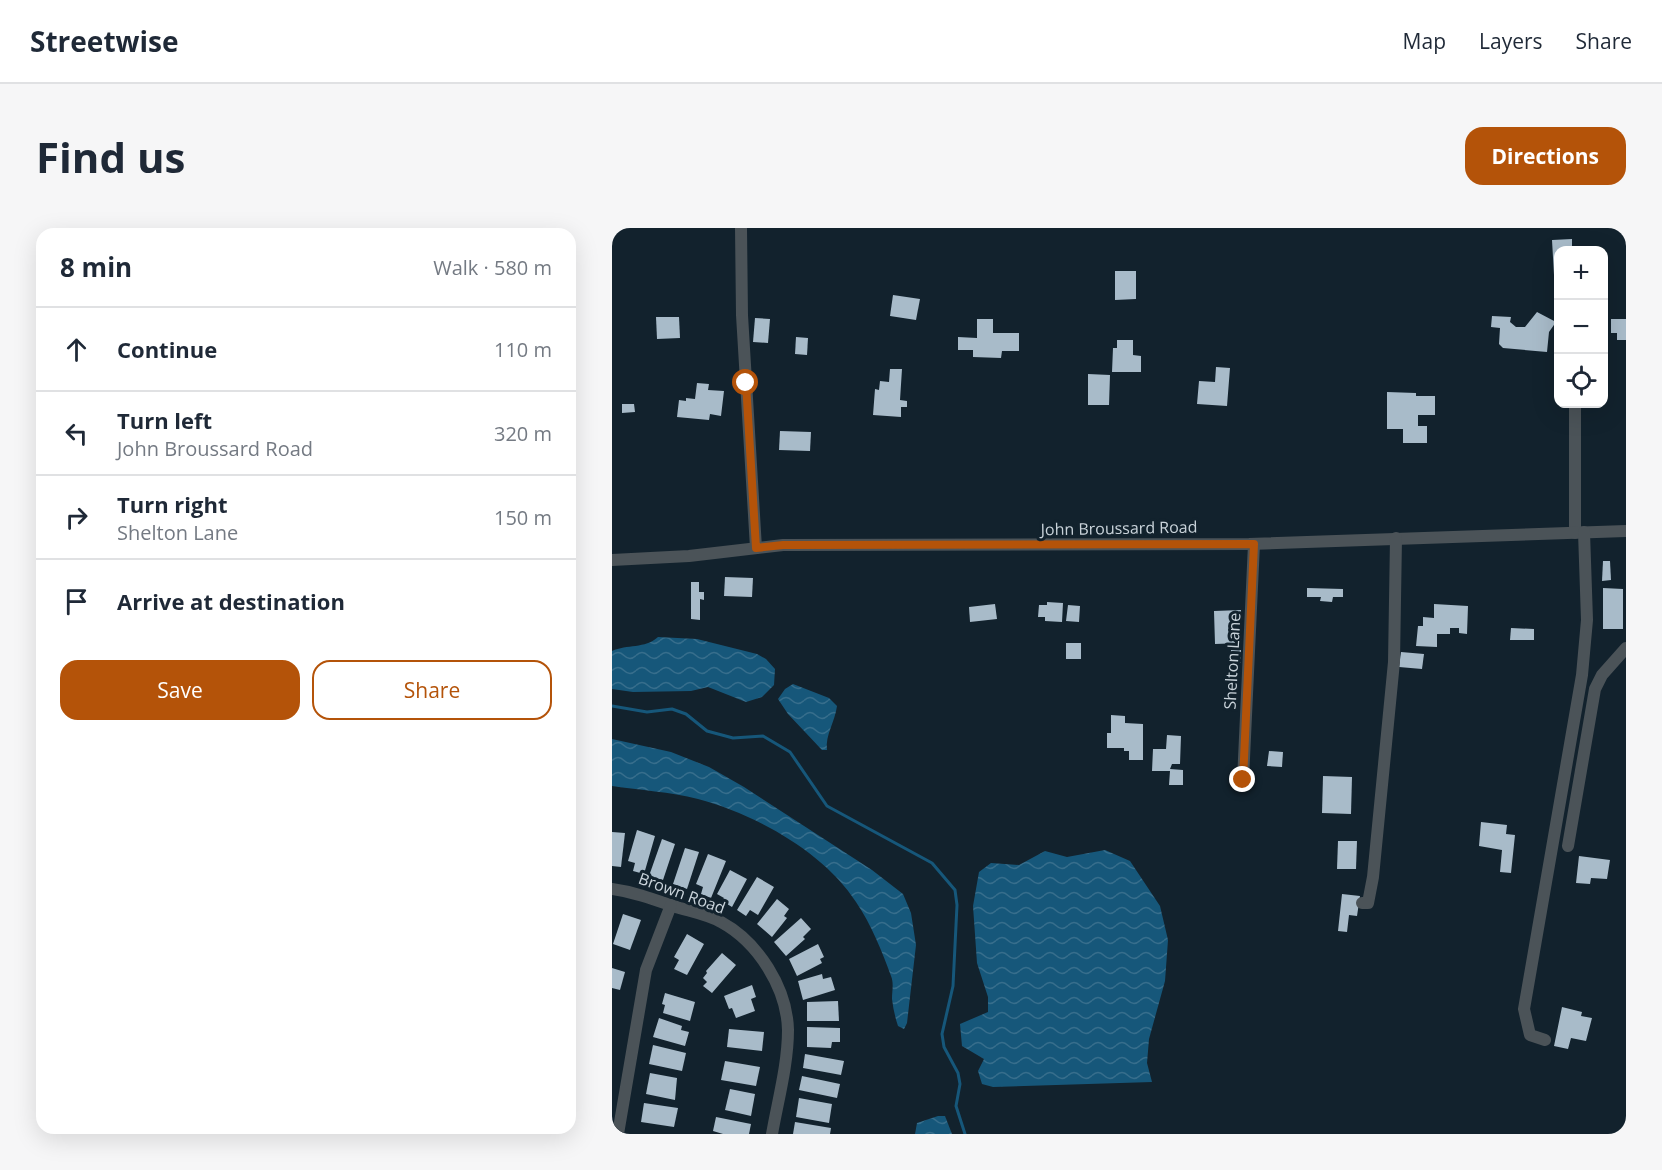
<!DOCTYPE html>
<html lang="en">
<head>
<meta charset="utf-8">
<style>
	body { margin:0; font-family:"Open Sans",sans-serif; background:#f6f6f7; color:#1f2937 }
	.controls { position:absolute; right:18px; top:18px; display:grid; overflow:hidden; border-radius:12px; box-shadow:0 6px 24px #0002 }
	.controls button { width:54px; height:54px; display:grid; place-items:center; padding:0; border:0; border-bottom:2px solid #e0e1e3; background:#fff; color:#1f2937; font:30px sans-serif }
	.stop { position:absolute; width:18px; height:18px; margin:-14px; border:4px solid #b45309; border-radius:50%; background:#fff }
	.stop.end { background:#b45309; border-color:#fff; box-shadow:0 2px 6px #0008 }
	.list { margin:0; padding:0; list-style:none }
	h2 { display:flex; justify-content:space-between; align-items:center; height:78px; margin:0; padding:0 24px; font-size:26px }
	h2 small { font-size:20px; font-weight:400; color:#747a83 }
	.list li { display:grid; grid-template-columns:39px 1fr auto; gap:18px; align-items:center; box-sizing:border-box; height:84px; padding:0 24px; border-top:2px solid #e0e1e3 }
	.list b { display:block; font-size:22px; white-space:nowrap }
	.list p { margin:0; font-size:20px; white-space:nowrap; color:#747a83 }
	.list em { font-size:20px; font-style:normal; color:#747a83 }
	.actions { display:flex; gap:12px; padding:18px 24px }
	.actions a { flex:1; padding:14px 0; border:2px solid #b45309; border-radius:18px; text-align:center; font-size:21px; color:#b45309 }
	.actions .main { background:#b45309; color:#fff }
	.icon { flex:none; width:33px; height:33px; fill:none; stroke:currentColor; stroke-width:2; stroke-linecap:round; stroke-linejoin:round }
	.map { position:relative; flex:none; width:1014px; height:906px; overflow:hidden; border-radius:18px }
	header { display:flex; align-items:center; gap:36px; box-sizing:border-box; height:84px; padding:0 30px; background:#fff; border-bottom:2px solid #e0e1e3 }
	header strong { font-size:28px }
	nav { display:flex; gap:33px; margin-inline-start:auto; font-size:21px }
	.intro { display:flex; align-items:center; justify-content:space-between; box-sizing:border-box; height:144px; padding:0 36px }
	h1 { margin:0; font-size:42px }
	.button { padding:15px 27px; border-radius:18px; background:#b45309; color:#fff; font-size:21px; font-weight:700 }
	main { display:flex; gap:36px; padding:0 36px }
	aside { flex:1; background:#fff; border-radius:18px; box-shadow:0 6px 24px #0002 }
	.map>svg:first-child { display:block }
	.water { fill:url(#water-waves) }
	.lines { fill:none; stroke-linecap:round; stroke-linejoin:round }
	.stream { stroke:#16577a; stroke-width:3 }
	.building { fill:#a8bbc9 }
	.minor { stroke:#4b5358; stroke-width:12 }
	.route { stroke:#b45309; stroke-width:8 }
	.labels { text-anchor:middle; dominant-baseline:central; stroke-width:6; stroke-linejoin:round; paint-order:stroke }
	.street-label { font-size:16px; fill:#c9d3da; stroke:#12222d }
</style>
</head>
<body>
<header>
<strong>Streetwise</strong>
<nav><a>Map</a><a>Layers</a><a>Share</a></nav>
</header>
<div class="intro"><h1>Find us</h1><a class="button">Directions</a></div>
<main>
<aside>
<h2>8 min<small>Walk · 580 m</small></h2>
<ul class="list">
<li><svg class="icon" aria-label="ahead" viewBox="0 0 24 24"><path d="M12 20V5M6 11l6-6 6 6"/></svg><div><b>Continue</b></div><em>110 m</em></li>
<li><svg class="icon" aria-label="left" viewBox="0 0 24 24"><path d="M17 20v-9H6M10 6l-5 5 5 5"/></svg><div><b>Turn left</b><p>John Broussard Road</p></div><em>320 m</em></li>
<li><svg class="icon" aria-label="right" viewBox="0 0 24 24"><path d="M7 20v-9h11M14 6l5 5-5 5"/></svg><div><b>Turn right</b><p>Shelton Lane</p></div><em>150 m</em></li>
<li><svg class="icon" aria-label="arrive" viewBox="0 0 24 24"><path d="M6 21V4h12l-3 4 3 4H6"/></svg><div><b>Arrive at destination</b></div></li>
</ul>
<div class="actions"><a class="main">Save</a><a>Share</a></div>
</aside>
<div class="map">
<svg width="1014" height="906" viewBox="0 0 1014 906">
	<defs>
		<pattern id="water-waves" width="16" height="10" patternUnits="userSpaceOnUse" patternTransform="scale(1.5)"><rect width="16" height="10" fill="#16577a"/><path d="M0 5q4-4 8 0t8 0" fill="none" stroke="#376e8c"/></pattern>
	</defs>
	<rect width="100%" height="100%" fill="#12222d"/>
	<g class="water">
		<path d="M46,409L85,411L145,426L154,431L163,441L162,457L150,469L134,474L96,459L79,463L21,464L0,461V423C15,416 33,421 46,409Z"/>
		<path d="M181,456L217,470L225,478C223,494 213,507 215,522H210L176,486L166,471L173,461Z"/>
		<path d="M0,511L59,524L97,539L132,559L260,642L291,666L299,685L304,717L295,795L292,801L286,798C283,789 281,780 280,771C280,763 282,755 279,748C270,723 259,696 244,674C212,624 143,586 86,571C58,564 28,562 0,558Z"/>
		<path d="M493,622L518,633L548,678L556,712L553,753L537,811L535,835L540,854L381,859L370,856L366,843L372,831L350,818L348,796L376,784V769L365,735L361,678L367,644L379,635L407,637L433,623L455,629Z"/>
		<path d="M326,888H333L340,906H303L305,895Z"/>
	</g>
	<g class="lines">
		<path class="stream" d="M0,478L35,484L60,481L74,486L95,503L121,510L151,508L178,524L215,578L320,635L343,662L345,677L341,758L330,806L332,819L346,845L348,856L344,878L353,906"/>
	</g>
	<g class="building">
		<path d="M960,11V22H946V47H942L940,12Z"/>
		<path d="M503,43H524V71L503,72Z"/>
		<path d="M281,67L308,71L304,92L278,88Z"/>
		<path d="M925,84L944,94L937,104L935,124L891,120L887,116L888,100L879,99L880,88L899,89L898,94L904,99H913Z"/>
		<path d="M44,89H67L68,110L45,111Z"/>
		<path d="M143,90L158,91L156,115L141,114Z"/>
		<path d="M365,91H381V105H407V123H390L389,130L361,129V122H346V109L365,110Z"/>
		<path d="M999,91H1014V112H1005V105H999Z"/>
		<path d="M184,109L196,110L195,127L183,126Z"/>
		<path d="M505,112H521V127L529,128V144H500L501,120H505Z"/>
		<path d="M604,139L618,140L615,178L585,176L587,153L603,154Z"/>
		<path d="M278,141H290L288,172L295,173V179H289V189L261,187L263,161L267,162L268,153L277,154Z"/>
		<path d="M476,146L498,147L497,177H476Z"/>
		<path d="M85,155L97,156L96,162L112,163L109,188L98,186L97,192L65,189L67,172L74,173V170L83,171Z"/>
		<path d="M775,164L804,165V168H823V187H806V198H815V215H791V201H775Z"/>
		<path d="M10,176H22L23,184L10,185Z"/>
		<path d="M168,203L199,204L198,223L167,222Z"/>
		<path d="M991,333H998L999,352L990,353Z"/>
		<path d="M113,349L141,350L140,369L112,368Z"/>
		<path d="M79,354H87V364H92V372L88,371V392L79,391Z"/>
		<path d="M695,360L731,361V369H721L720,374L708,373L709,369H695Z"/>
		<path d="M991,360L1011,361V401H991Z"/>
		<path d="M435,374L451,375L450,394L433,393V389H426L427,377H435Z"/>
		<path d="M383,376L385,391L358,394L357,379Z"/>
		<path d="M822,376L856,378L855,406L847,405V400H838V406H825V419L804,418L806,398H811V389L822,390Z"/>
		<path d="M456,377L468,378L467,394L454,393Z"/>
		<path d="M629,382L630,415L603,416L602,383Z"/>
		<path d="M899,400L922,401V412H898Z"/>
		<rect x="454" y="415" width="15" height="16"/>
		<path d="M619,422H629V435H618Z"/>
		<path d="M789,424L812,426L810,441L787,439Z"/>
		<path d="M499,487L513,488V495L531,496V532H517V523H512V520H495V505H499Z"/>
		<path d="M555,507L569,508L568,536H560L558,541L571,542V557H557L558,543H540L541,521H554Z"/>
		<path d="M657,523L671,524L670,539L655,538Z"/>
		<path d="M711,548L740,549L739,586L710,585Z"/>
		<path d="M869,594L895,597L894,606L903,607L899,645L888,644L890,622L867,618Z"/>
		<path d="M25,602L43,608L32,646L21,643L23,635L16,633Z"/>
		<path d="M0,604L13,605L9,639L0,638Z"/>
		<path d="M50,611L63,616L51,652L37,648Z"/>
		<path d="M726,613H745L744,641H725Z"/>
		<path d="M73,620L87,624L75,661L61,656Z"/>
		<path d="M96,626L114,633L99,670L89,666L91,659L84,656Z"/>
		<path d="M967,628L998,632L995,651L979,650L978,656L964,655Z"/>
		<path d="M118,642L135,651L120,679L110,673L112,670L105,666Z"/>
		<path d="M145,649L162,659L146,687L138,682L134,688L125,682Z"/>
		<path d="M730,666L748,668L745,688L737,687L735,704L726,703Z"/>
		<path d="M165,671L177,681L172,688L175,690L160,709L145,696Z"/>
		<path d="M11,686L29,692L18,722L1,716Z"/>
		<path d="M189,690L199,701L191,709L193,711L174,728L162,714Z"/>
		<path d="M75,706L92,716L75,747L62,741L67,732L62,729Z"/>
		<path d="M206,716L212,729L208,731L210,735L185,748L177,731Z"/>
		<path d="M110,725L124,737L100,765L91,758L95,754L91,750L95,745L94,743Z"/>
		<path d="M0,740L13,744L8,762L0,760Z"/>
		<path d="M210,746L211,751L219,749L223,762L191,772L186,753Z"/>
		<path d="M140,757L144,769L139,771L143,783L124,790L120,780L117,781L112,768Z"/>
		<path d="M53,765L83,774L78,793L51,785L53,777L50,776Z"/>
		<path d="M226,773L227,793H195V774Z"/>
		<path d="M950,779L970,784L969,788L980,790L974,813L959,810L956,821L942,818Z"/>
		<path d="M47,790L70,798L69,802L77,804L73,818L41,809Z"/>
		<path d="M195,799L228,800V814H220L219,820L195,819Z"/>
		<path d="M117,801L152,804L150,823L115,819Z"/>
		<path d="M41,817L74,825L70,843L37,836Z"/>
		<path d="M193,826L232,833L229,847L191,840Z"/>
		<path d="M113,833L148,839L144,858L109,852Z"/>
		<path d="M38,845L65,850L63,872L34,866Z"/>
		<path d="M190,848L228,856L225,870L187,862Z"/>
		<path d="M118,861L143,866L139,888L113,882Z"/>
		<path d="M187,870L220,876L217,895L184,889Z"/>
		<path d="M32,875L66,880L62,899L29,894Z"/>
		<path d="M104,889L139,896L137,906H111L101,903Z"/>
		<path d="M183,894L219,900L218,906H181Z"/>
	</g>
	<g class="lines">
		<g class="minor">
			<path d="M129,0L130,87L144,320"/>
			<path d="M963,176V305"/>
			<path d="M0,332L77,328L171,317L637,316L1014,303"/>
			<path d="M631,552L642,316"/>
			<path d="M956,618L983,461L990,447L1014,420"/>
			<path d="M0,661C22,664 41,671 61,678C76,683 95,686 109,694C146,714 175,760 176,802C176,836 166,872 160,906"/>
			<path d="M750,675H756L761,649L782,434L784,310"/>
			<path d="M933,812L918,807L912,781L970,447L975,392L972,304"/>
			<path d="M6,906L34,742L59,677"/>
		</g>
	</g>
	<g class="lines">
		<path class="route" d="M134,155L144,320L171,317L642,316L631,552"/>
	</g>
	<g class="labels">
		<g class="street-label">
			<text transform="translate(507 300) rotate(-1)">John Broussard Road</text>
			<text transform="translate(620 433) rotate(-87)">Shelton Lane</text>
			<text transform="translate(70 665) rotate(20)">Brown Road</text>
		</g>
	</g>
</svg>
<div class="controls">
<button>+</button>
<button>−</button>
<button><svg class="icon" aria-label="locate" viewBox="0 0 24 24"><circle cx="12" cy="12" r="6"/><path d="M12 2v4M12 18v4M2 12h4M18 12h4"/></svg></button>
</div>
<div class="stop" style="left:134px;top:155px"></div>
<div class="stop end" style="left:631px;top:552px"></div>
</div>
</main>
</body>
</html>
